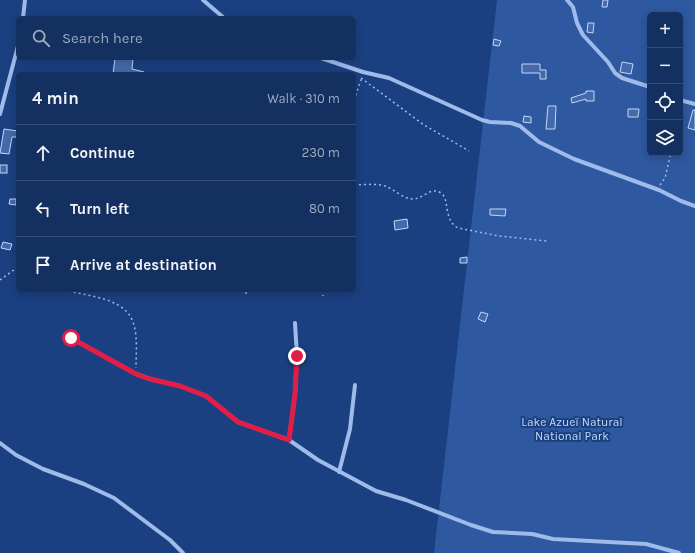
<!DOCTYPE html>
<html lang="en">
<head>
<meta charset="utf-8">
<style>
	body { margin:0; font-family:Karla,sans-serif; background:#213c6a; color:#f1f3f6 }
	.controls { position:absolute; right:12px; top:12px; display:grid; overflow:hidden; border-radius:6px; box-shadow:0 2px 10px #0003 }
	.controls button { width:36px; height:36px; display:grid; place-items:center; padding:0; border:0; border-bottom:1px solid #334b76; background:#143061; color:#f1f3f6; font:20px sans-serif }
	.stop { position:absolute; width:12px; height:12px; margin:-9px; border:3px solid #e11d48; border-radius:50%; background:#fff }
	.stop.end { background:#e11d48; border-color:#fff; box-shadow:0 1px 4px #0008 }
	.list { margin:0; padding:0; list-style:none }
	h2 { display:flex; justify-content:space-between; align-items:center; height:52px; margin:0; padding:0 16px; font-size:17px }
	h2 small { font-size:13px; font-weight:400; color:#9da9bd }
	.list li { display:grid; grid-template-columns:26px 1fr auto; gap:12px; align-items:center; box-sizing:border-box; height:56px; padding:0 16px; border-top:1px solid #334b76 }
	.list b { display:block; font-size:15px; white-space:nowrap }
	.list em { font-size:13px; font-style:normal; color:#9da9bd }
	.icon { flex:none; width:22px; height:22px; fill:none; stroke:currentColor; stroke-width:2; stroke-linecap:round; stroke-linejoin:round }
	.map { position:relative; flex:none; width:695px; height:553px; overflow:hidden }
	.search { position:absolute; background:#143061; box-shadow:0 2px 10px #0003; left:16px; top:16px; width:340px; height:44px; display:flex; align-items:center; gap:10px; box-sizing:border-box; padding:0 14px; border-radius:6px; color:#9da9bd; font-size:15px }
	.panel { position:absolute; background:#143061; box-shadow:0 2px 10px #0003; left:16px; top:72px; width:340px; height:220px; border-radius:6px }
	.map>svg:first-child { display:block }
	.green { fill:#2e59a0; fill-rule:evenodd }
	.building { fill:#446aab; stroke:#c3d7f7 }
	.lines { fill:none; stroke-linecap:round; stroke-linejoin:round }
	.path { stroke:#9fbbea; stroke-width:1.5; stroke-dasharray:2 3; stroke-linecap:butt }
	.street { stroke:#9fbbea; stroke-width:4 }
	.route { stroke:#e11d48; stroke-width:5 }
	.labels { text-anchor:middle; dominant-baseline:central; stroke-width:4; stroke-linejoin:round; paint-order:stroke }
	.park-label { font-size:12px; fill:#c3d7f7; stroke:#1b4081 }
</style>
</head>
<body>
<div class="map">
<svg width="695" height="553" viewBox="0 0 695 553">
	<rect width="100%" height="100%" fill="#1b4081"/>
	<path class="green" d="M497,0H695V553H434ZM650,15H680V153H650Z"/>
	<g class="building">
		<path d="M603,0H608L607,7H602Z"/>
		<path d="M588,23H594L593,33L587,32Z"/>
		<path d="M494,39L501,41L499,46L493,45Z"/>
		<path d="M115,58H133L132,69L144,72V74H113Z"/>
		<path d="M622,62L633,64L631,74L620,72Z"/>
		<path d="M522,64H540V70H546V79H540V73H522Z"/>
		<path d="M586,91H594V101H586V99L572,103L571,98L586,93Z"/>
		<path d="M548,106H556L555,129H546Z"/>
		<path d="M628,109H639L638,117H628Z"/>
		<path d="M693,110H695V130L688,128Z"/>
		<path d="M524,116L531,117V123L523,122Z"/>
		<path d="M4,129L18,131V137H12L9,154L0,153Z"/>
		<rect x="0" y="165" width="7" height="8"/>
		<path d="M10,199H16V205L9,204Z"/>
		<path d="M490,209H506L505,216L490,215Z"/>
		<path d="M407,219L408,228L395,230L394,221Z"/>
		<path d="M3,242L12,244L10,250L1,248Z"/>
		<path d="M467,257V263H460V258Z"/>
		<path d="M481,312L488,314L485,322L478,319Z"/>
	</g>
	<g class="lines">
		<g class="path">
			<path d="M361,78L424,125L469,151"/>
			<path d="M354,100L362,77"/>
			<path d="M354,185C363,185 376,183 385,186C394,189 403,199 413,199C423,199 431,186 441,193C450,199 443,220 458,228L499,236L547,241"/>
			<path d="M660,185L665,178L671,153"/>
			<path d="M0,280L18,267"/>
			<path d="M64,290C86,296 124,297 133,322C138,336 136,354 136,368"/>
			<path d="M322,290L323,296"/>
			<path d="M246,294V290"/>
		</g>
		<g class="street">
			<path d="M203,0L224,18"/>
			<path d="M567,0L573,7L577,23L583,35L608,62L615,73L622,78L650,87"/>
			<path d="M23,18L25,0"/>
			<path d="M321,58L363,72L389,78L482,120L490,122L511,123L520,126L539,142L574,159L659,190L681,201L695,206"/>
			<path d="M680,100L695,104"/>
			<path d="M0,114L18,46"/>
			<path d="M71,338L136,374L150,379L180,386L206,396L238,422L289,440L318,460L376,491L406,500L471,525L493,532L532,534L553,539L646,544L679,553"/>
			<path d="M289,440L295,394L297,356L295,323"/>
			<path d="M0,443L16,455L43,469L84,484L114,498L170,540L183,553"/>
			<path d="M339,472L350,429L355,385"/>
		</g>
	</g>
	<g class="lines">
		<path class="route" d="M71,338L136,374L150,379L180,386L206,396L238,422L289,440L295,394L297,356"/>
	</g>
	<g class="labels">
		<g class="park-label">
			<text x="572" y="422">Lake Azueï Natural<tspan x="572" dy="14">National Park</tspan></text>
		</g>
	</g>
</svg>
<div class="controls">
<button>+</button>
<button>−</button>
<button><svg class="icon" aria-label="locate" viewBox="0 0 24 24"><circle cx="12" cy="12" r="6"/><path d="M12 2v4M12 18v4M2 12h4M18 12h4"/></svg></button>
<button><svg class="icon" aria-label="layers" viewBox="0 0 24 24"><path d="M12 4l9 5-9 5-9-5zM3 14l9 5 9-5"/></svg></button>
</div>
<div class="stop" style="left:71px;top:338px"></div>
<div class="stop end" style="left:297px;top:356px"></div>
<div class="search"><svg class="icon" aria-label="search" viewBox="0 0 24 24"><circle cx="10" cy="10" r="6"/><path d="M15 15l6 6"/></svg>Search here</div>
<section class="panel">
<h2>4 min<small>Walk · 310 m</small></h2>
<ul class="list">
<li><svg class="icon" aria-label="ahead" viewBox="0 0 24 24"><path d="M12 20V5M6 11l6-6 6 6"/></svg><div><b>Continue</b></div><em>230 m</em></li>
<li><svg class="icon" aria-label="left" viewBox="0 0 24 24"><path d="M17 20v-9H6M10 6l-5 5 5 5"/></svg><div><b>Turn left</b></div><em>80 m</em></li>
<li><svg class="icon" aria-label="arrive" viewBox="0 0 24 24"><path d="M6 21V4h12l-3 4 3 4H6"/></svg><div><b>Arrive at destination</b></div></li>
</ul>
</section>
</div>
</body>
</html>
